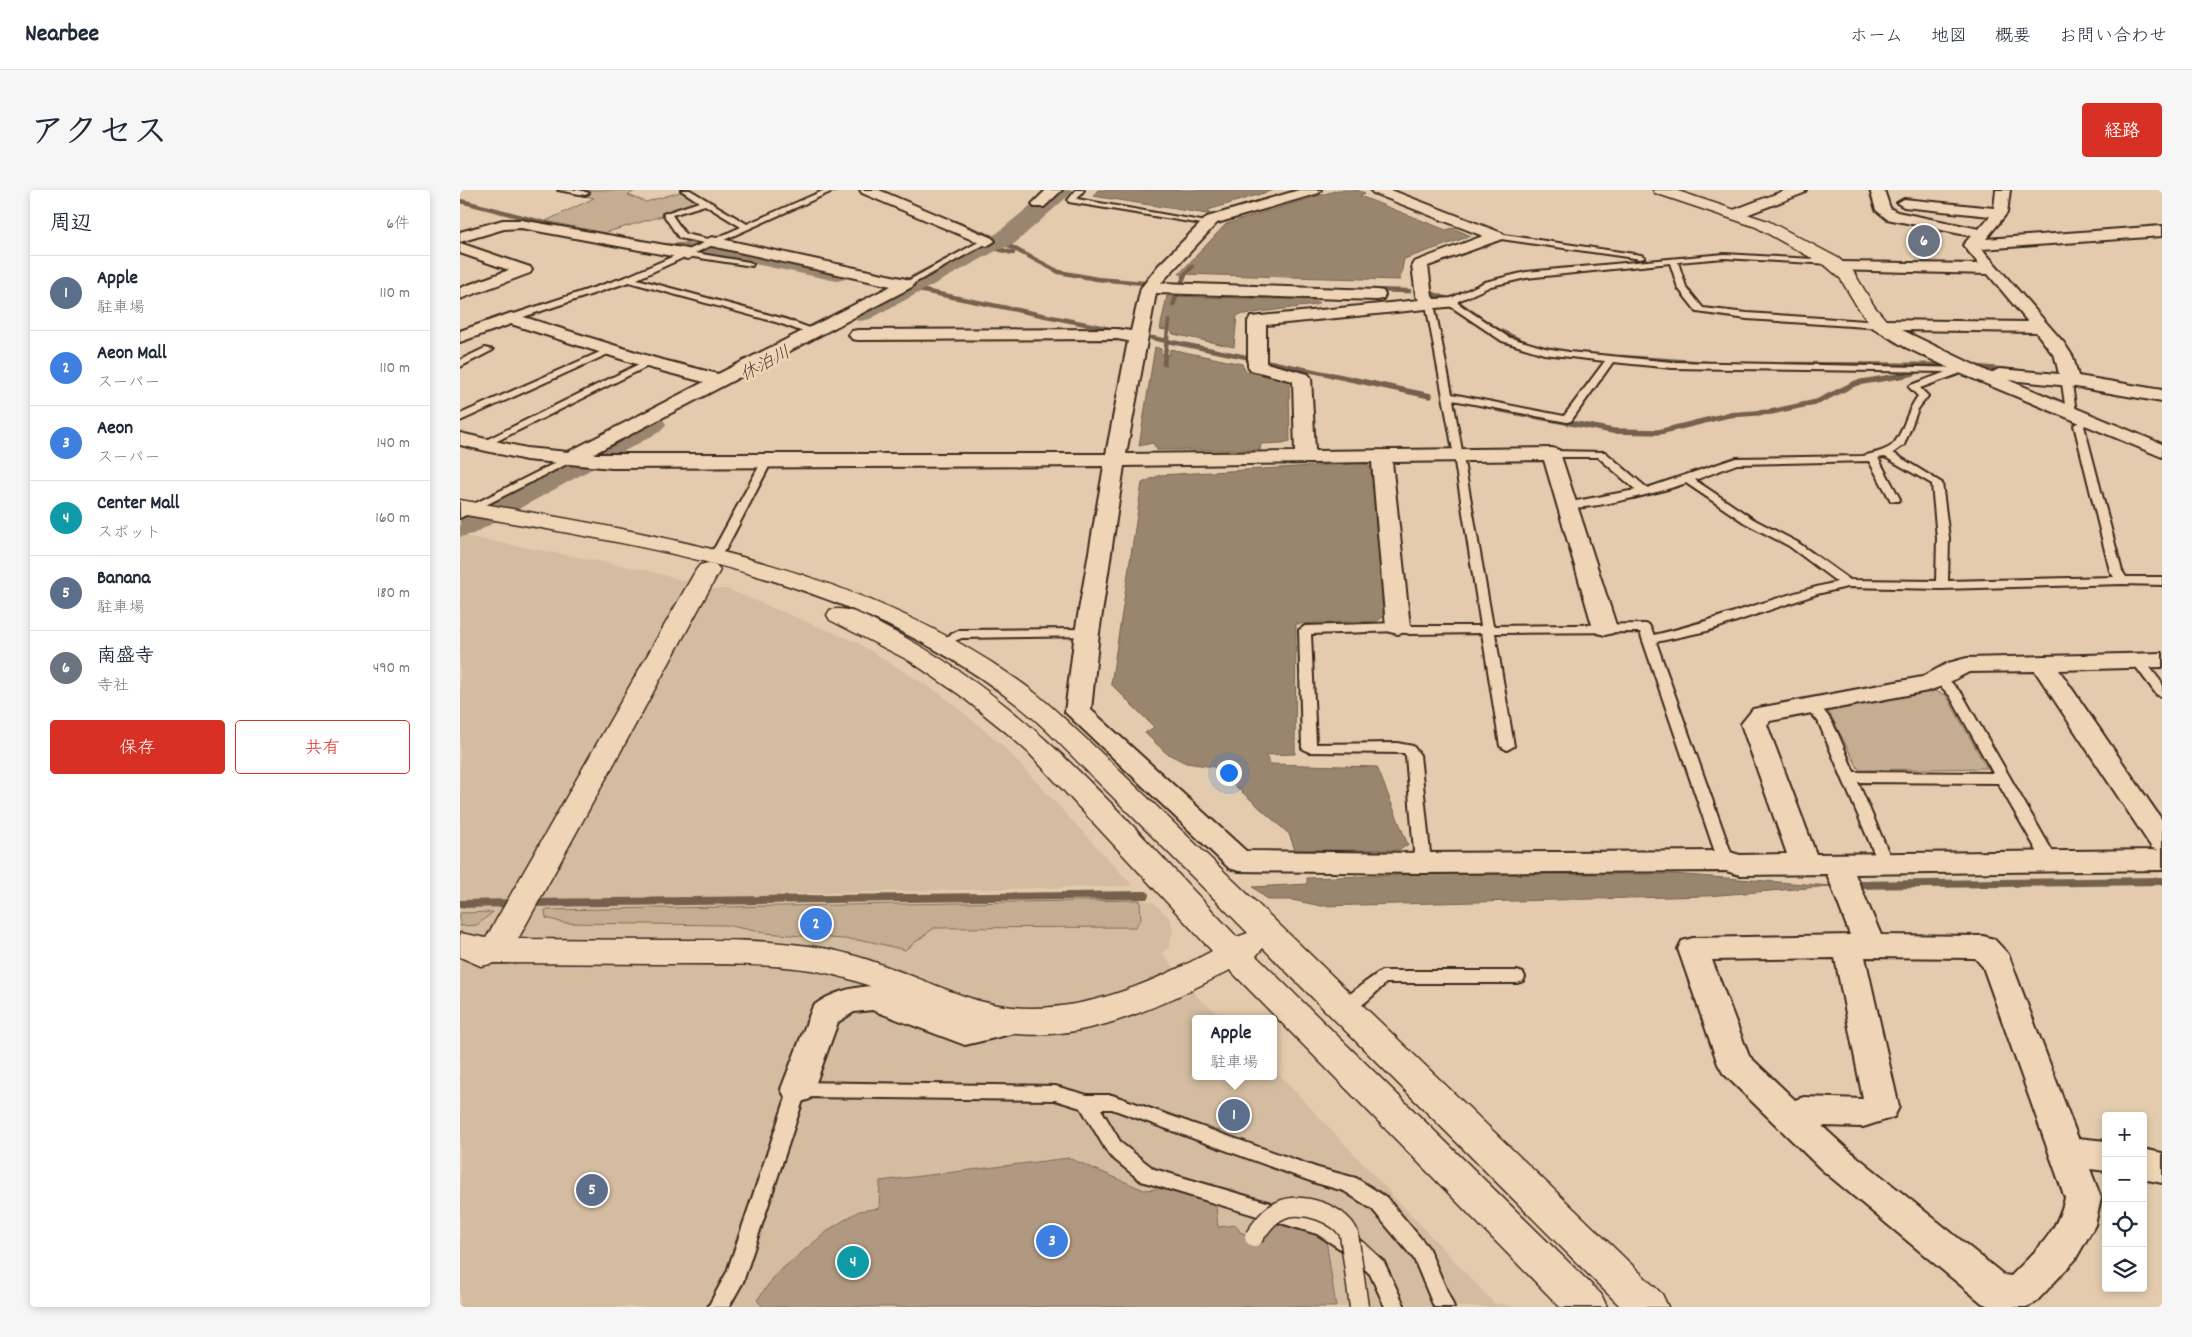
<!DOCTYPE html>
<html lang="ja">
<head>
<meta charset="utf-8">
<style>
	body { margin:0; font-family:Dekko,"Klee One",sans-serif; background:#f6f6f7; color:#1f2937 }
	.controls { position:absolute; right:15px; bottom:15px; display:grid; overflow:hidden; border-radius:5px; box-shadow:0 2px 8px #0003 }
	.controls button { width:45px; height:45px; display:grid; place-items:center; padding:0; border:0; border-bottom:1px solid #e0e1e3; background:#fff; color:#1f2937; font:25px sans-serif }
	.you { position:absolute; left:768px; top:582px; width:18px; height:18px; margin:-12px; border:4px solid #fff; border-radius:50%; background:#1a73e8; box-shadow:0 0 0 8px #1a73e833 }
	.badge { display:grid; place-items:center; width:32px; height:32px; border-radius:50%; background:#d93025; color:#fff; font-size:16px; font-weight:700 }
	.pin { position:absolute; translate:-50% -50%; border:2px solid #fff; box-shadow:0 1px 5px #0006 }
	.popup { position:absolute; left:732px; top:825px; width:85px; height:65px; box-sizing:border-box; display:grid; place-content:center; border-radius:5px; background:#fff; filter:drop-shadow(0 1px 4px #0005); font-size:16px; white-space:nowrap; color:#747a83 }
	.popup b { font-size:19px; color:#1f2937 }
	.popup::after { content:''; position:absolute; left:50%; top:100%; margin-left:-10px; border:10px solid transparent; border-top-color:#fff }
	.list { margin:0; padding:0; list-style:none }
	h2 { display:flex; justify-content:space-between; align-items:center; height:65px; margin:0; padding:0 20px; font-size:21px }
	h2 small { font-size:16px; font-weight:400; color:#747a83 }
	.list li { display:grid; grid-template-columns:32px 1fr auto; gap:15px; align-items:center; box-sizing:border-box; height:75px; padding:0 20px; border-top:1px solid #e0e1e3 }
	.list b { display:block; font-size:19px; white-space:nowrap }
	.list p { margin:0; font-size:16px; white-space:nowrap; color:#747a83 }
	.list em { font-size:16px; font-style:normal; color:#747a83 }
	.actions { display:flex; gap:10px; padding:15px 20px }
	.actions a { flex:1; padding:11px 0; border:1px solid #d93025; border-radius:5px; text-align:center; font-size:18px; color:#d93025 }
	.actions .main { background:#d93025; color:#fff }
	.icon { flex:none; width:28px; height:28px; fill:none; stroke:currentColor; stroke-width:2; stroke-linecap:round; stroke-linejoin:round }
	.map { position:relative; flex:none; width:1702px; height:1117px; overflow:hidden; border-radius:5px }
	header { display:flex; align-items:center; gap:30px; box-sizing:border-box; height:70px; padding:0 25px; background:#fff; border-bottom:1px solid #e0e1e3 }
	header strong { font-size:24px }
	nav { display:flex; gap:28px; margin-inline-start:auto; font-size:18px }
	.intro { display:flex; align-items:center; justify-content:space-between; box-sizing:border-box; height:120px; padding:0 30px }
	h1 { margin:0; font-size:35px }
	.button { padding:12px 22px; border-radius:5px; background:#d93025; color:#fff; font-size:18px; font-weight:700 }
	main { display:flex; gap:30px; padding:0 30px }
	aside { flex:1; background:#fff; border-radius:5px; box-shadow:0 2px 8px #0003 }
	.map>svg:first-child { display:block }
	.built { fill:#d4bca0 }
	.green { fill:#c5ad92; stroke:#806c58 }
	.water { fill:#9a856e; stroke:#74614e }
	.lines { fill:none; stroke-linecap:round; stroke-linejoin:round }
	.stream-far2 { stroke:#74614e; stroke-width:4.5 }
	.stream-far1 { stroke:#74614e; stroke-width:5.5 }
	.stream { stroke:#74614e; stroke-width:8 }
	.river { fill:#9a856e; fill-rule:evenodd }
	.building { fill:#b09980; stroke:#7b6b5a }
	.lane-casing { stroke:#3b2a1e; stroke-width:4 }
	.street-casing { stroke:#3b2a1e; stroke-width:4 }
	.secondary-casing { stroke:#3b2a1e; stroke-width:3 }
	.lane { fill:#efd5b6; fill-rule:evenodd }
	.street { fill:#efd5b6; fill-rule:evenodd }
	.secondary { fill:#efd5b6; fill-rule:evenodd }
	.lane-bridge-casing { stroke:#3b2a1e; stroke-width:21; stroke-linecap:butt }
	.lane-bridge { stroke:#efd5b6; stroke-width:18 }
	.labels { text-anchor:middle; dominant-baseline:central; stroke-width:5; stroke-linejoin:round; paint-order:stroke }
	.far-water-label { font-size:18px; font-style:italic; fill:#534132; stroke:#efd5b6 }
</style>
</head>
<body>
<header>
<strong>Nearbee</strong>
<nav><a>ホーム</a><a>地図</a><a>概要</a><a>お問い合わせ</a></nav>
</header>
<div class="intro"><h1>アクセス</h1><a class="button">経路</a></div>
<main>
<aside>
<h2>周辺<small>6件</small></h2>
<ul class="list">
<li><span class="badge" style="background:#5c6f8a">1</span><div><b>Apple</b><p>駐車場</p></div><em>110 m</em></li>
<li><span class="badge" style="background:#3f7fe0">2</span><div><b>Aeon Mall</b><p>スーパー</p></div><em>110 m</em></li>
<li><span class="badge" style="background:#3f7fe0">3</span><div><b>Aeon</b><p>スーパー</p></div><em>140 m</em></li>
<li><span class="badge" style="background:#0f9aa8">4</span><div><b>Center Mall</b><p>スポット</p></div><em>160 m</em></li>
<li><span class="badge" style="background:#5c6f8a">5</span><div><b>Banana</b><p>駐車場</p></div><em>180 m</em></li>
<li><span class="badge" style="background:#6b7280">6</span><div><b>南盛寺</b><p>寺社</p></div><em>490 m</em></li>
</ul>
<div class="actions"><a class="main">保存</a><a>共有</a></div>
</aside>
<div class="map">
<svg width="1702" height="1117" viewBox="0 0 1702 1117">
	<rect width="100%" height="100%" fill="#e4cbad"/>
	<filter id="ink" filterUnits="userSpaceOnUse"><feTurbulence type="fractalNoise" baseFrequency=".02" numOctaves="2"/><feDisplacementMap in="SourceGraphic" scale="10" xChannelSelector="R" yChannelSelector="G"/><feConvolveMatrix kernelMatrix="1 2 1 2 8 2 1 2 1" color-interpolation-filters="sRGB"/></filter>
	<g filter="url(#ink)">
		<path class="built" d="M5,346L186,380L253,399H267L396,452L482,505L542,555L673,696L320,704L317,715L680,710L693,712L710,729L713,739L709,758L702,763L740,810L766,829H735V886H813V878L1034,1113L1055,1117H0V347Z"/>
		<g class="green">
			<path d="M99,0H177L168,5L186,12L220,2L243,14L144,43L86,31L134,8Z"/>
			<path d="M1474,501L1486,505L1527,578L1399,580L1368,520Z"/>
			<path d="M680,710L681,729L675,737L474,738L445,760L408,751L305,743L266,735L104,733L86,728L85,720Z"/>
			<path d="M33,722L17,735L0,736V723Z"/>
		</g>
		<g class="water">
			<path d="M638,0H814L748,20L750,23L747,24L633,6Z"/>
			<path d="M878,0H896L905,3L900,6L986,40L993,38L1011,46L944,69L940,90L719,84L766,34Z"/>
			<path d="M707,106L854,110L859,113L855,115L777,125L774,157L713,144L711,141L700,139Z"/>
			<path d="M695,157L701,159V164L709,165L710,159L782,174L785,181L829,190L830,251L822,253L801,254L800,260H697L693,253L679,256Z"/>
			<path d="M904,273L913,278L926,425L917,431L836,434L835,564L805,565L811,574L917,577L948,655L939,660H835L829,644L754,577L726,573L706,563L685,543L694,537L651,494L682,293L700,285Z"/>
			<path d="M964,684H1212L1372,696L1247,706L861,716L832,710H808L793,697L847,694V688Z"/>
		</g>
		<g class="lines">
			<g class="stream-far2">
				<path d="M0,11C39,20 76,32 115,40"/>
				<path d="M484,28L530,46L599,82L637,89L684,93"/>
				<path d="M202,56L235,55"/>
				<path d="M527,56L553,63"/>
				<path d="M449,98L660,141"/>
				<path d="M911,100L949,101"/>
				<path d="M973,104L999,113L1034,138L1068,154"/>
				<path d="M713,115L725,84L732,77"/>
				<path d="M692,148L786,167"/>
				<path d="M1161,167L1247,173"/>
				<path d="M810,172L877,186"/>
				<path d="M704,174L709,131"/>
				<path d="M1326,174L1492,175"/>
				<path d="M1509,176L1587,184"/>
				<path d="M1437,186C1446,185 1458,185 1462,176"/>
			</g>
			<g class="stream-far1">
				<path d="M872,185L970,206"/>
				<path d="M1037,219L1153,241L1199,242L1268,225L1311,222L1357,212L1396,193L1445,185"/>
			</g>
			<g class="stream">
				<path d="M1392,695L1702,691"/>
				<path d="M70,713L685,705"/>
				<path d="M0,714L56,713"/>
			</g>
			<g class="river">
				<path d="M589,0H615L554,54L536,61L410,129L400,131L390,129L386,123L390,117L518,51L536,44Z"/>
				<path d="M235,47L377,75L386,77L390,83L386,89L377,91L226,60L222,55L226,50Z"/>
				<path d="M190,224L201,227L206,234L201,241L13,344L0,347V322L179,227Z"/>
			</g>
		</g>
		<path class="building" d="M609,968L684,1000L754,994L758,1037L776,1035L780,1042L785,1044H791L802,1032L858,1026L863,1029L876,1117H303L297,1110L316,1084L370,1039L399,1021L419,1018L420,991Z"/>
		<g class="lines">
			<defs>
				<g id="lane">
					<path d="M98,0H119L129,3L125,5Z"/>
					<path d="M221,0H230L287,34L365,0H375L235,63L289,72L293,74L292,76L227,66L177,89L325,129L355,140V144H349L319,133L169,92L54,130H48V126L166,87L244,53L219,48L203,24L239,12ZM245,15L281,37L252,50L225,44L212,25Z"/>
					<path d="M616,0H624L617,9L752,33L748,35L609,12L608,10Z"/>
					<path d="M1037,44L1181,65L1185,67L1181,69L1034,48V44Z"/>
					<path d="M524,49L531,51L449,96L442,94Z"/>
					<path d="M1264,64L1372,70L1376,72L1372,74L1264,68L1218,72L1226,97L1243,118L1287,123L1421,132L1425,135L1421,138L1287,129L1237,122L1218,98L1210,73L1066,88L1031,96L996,112L1048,147L1085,158L1109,162L1212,172L1511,178V182L1501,183L1460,198L1468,206L1458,219L1444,255L1433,263L1482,293L1489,348L1488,391L1654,387L1650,381L1614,235L1628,227L1633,230L1624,236L1662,381L1666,387H1702V395L1662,394L1482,399L1387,397L1357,404L1247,441L1196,452L1274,671L1271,675H1261L1258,671L1180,442L1035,443L1054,556L1047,560L1040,556L1022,443L950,444L938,441L851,444L856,554L937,553L953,556L960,565L971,673L968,677H958L955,673L946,566L944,563L849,562L842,558L839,440L845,436L938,433L950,436H1021L994,266L966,114L970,111L974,114L992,204L1104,226L1145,171L1084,164L1042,151L987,114V110L1025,92L1066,82ZM1153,172L1212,178L1486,182L1451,195L1449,197L1458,206C1446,222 1445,238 1435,252C1429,261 1413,263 1403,266L1276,268L1187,298L1145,262L1092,261L1087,264L1092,267H1138L1176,300C1166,302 1106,312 1102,315L1104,317C1125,322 1204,301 1226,293L1285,333L1329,356L1377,392C1315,406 1256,431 1194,445L1189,435L1185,434L1033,436L993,210L1107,232L1111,231ZM1425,267L1472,294L1477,348L1476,391L1390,390L1337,352L1293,329L1235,290L1277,274L1409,271L1431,311H1439L1440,309L1418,268Z"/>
					<path d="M25,158L33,160L0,177V170Z"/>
					<path d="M149,158L157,160L0,231V224Z"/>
					<path d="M189,169L192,170V174L27,256L23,257L18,254Z"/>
					<path d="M1610,187L1615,190L1612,194L1616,222L1611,225L1606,222L1602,193Z"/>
					<path d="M109,266L114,269L113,271L0,328V321Z"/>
					<path d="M307,268L312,271L266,359L257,367H249L247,365L255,357L302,271Z"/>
					<path d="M627,439L631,440L633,443L631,446L502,448L482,456L476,452L500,440Z"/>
					<path d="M1676,465L1681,466L1702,493V506L1697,505L1670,469Z"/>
					<path d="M1480,485L1485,486L1502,504L1598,671L1595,675H1585L1538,593L1398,592L1433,673L1430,677H1420L1358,531L1343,515L1350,511C1372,517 1385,563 1394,582L1533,583L1490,506L1474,489Z"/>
					<path d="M922,781H1057L1063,783L1065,787L1063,791L1057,793H926C914,804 895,827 877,822L875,817C876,814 918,782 922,781Z"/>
					<path d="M338,892L595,896L627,905H652L858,978L896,988L926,1007L968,1057L994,1117H974L954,1069L912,1019L884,1001L856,993L652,919H641L661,953L694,979L862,1028L904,1053L924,1072L945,1117H925L910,1084L890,1065L857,1044L681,991L649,965L621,918L595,910L344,907L283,1092L269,1117H248L267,1082L329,899L332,894Z"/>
				</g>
				<g id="street">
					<path d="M400,0H419L532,48L535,51L527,56L522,54L402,3Z"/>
					<path d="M586,0H602L584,17H574L572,14Z"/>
					<path d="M839,0H861L859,3L757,33L701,93L917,100L923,101L925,105L923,109L917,110L696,103L666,264L835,262L833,191L791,180L788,176V131L791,127L959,110L956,106L952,75L954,72L1023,46L913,3L911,0H931L1042,43L1045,46L1042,49L968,76L972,106L974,109L996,108L998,112L996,116L806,135V173L848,184L851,188L855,261L1092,258L1099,260L1157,438L1153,443L1145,445L1137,443L1133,438L1084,270L932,272L950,437L946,442L938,444L930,442L926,437L912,272L664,276L639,443L631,520L786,661L963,663L1266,661L1280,665L1327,664L1281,534L1293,519L1462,487L1488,473L1507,468L1702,463V477L1599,480L1702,630V680L1395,684L1421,745L1523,746L1534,749L1548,764L1618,948L1646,951V981L1630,979L1641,1008L1635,1035L1615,1070L1575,1113L1566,1117H1531L1522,1113L1361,979L1263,883L1258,874L1218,759L1222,751L1233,748L1390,745L1367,684L1280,685L1266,681L963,683L779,681L769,678L605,522L615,443L644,276L152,278L66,270L0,255V243L66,258L108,262L244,192L183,176L51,134L0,152V141L51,123L195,168L258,184L431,96L247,55L244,52L247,49L252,47L446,89L454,94L452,97L133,264H646L668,151L657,149L398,150L392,149L389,145L392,141L398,140L657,139L671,141L681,98L698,76L747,27ZM1575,481L1692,658L1699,660L1356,664L1307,535L1310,531L1468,501L1482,496L1509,482ZM1405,767L1515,768L1523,777L1605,1008C1596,1045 1577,1059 1551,1086L1544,1085L1385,957L1362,936L1403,937L1434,927L1439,917ZM1375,768L1403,909L1344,907L1335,910L1289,866L1252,770Z"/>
					<path d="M1326,0H1346L1344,3L1281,27L1276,28L1269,24L1271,21Z"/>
					<path d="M1410,0H1424L1430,18L1437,22L1519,39L1530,26L1444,17L1437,13L1444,9L1534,18L1536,0H1550L1547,23L1526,49L1702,36V46L1522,59L1604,153L1613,167L1618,186L1702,200V212L1610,196L1548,190L1702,254V267L1502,184L1445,157L1415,139L1412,135L1415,131L1421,130L1568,132L1528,84L1373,80L1371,77L1379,72L1519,74L1503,55L1511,46L1427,29L1416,20ZM1442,140L1576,142L1595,167L1599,184L1539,179L1531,183Z"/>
					<path d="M43,30H61L228,59L236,64L228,69L61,38L44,39L0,52V42Z"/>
					<path d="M0,53L70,77L72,80L70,83L0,109V98L49,80L0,63Z"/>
					<path d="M413,796L506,829L557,818L568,822L573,831L568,840L505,855L412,820L394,822L378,832L350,909L338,913L326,909L321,899L353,816C370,803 391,797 413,796Z"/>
					<path d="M1683,959L1702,963V993L1683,989Z"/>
				</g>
				<g id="secondary">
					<path d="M1193,0H1215L1308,31L1378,68L1393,81L1414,116L1430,135L1427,139H1415L1398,118L1380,88L1366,76L1296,37L1195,3Z"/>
					<path d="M0,310C195,344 394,374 559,491C587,510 610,535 636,558L1202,1104L1208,1117H1161L803,758L796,766L1141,1104L1147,1117H1100L770,780C706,814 632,850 557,844C535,842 512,835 491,828C444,811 401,788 351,780C301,773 249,774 199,774C144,774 90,773 35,773L21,776L0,767V743L26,748L236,380L240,375L248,373L256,375L260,380L58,749C106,749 153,750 201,750C250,750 300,749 349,756C406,763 456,790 510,808C593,836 679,800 752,761L569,563L547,543L500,505L450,471L370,430L367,425L370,420C389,415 410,429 427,438C568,509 669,634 777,747L788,743C741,695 693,647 645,599C613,568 583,533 547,507C388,386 191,357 0,324Z"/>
				</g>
			</defs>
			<use href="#lane" class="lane-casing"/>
			<use href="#street" class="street-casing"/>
			<use href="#secondary" class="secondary-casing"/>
			<use href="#lane" class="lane"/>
			<use href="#street" class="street"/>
			<use href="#secondary" class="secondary"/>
			<defs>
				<path id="lane-bridge" d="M794,1047C801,1037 809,1025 821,1020C840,1010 881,1024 889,1044L899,1117"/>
			</defs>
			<use href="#lane-bridge" class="lane-bridge-casing"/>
			<use href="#lane-bridge" class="lane-bridge"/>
		</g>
	</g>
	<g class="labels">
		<g class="far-water-label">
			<text transform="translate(306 175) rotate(-28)">休泊川</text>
		</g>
	</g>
</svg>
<div class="controls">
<button>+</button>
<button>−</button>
<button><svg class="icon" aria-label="locate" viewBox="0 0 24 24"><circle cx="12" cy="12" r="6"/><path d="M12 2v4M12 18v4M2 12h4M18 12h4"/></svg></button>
<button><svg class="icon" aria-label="layers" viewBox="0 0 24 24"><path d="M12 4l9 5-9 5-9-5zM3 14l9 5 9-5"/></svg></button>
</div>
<div class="you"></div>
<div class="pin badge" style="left:774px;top:925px;background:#5c6f8a">1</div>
<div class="popup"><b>Apple</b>駐車場</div>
<div class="pin badge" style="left:356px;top:734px;background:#3f7fe0">2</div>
<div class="pin badge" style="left:592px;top:1051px;background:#3f7fe0">3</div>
<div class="pin badge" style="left:393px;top:1072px;background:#0f9aa8">4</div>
<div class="pin badge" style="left:132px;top:1000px;background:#5c6f8a">5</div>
<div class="pin badge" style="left:1464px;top:51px;background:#6b7280">6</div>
</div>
</main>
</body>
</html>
